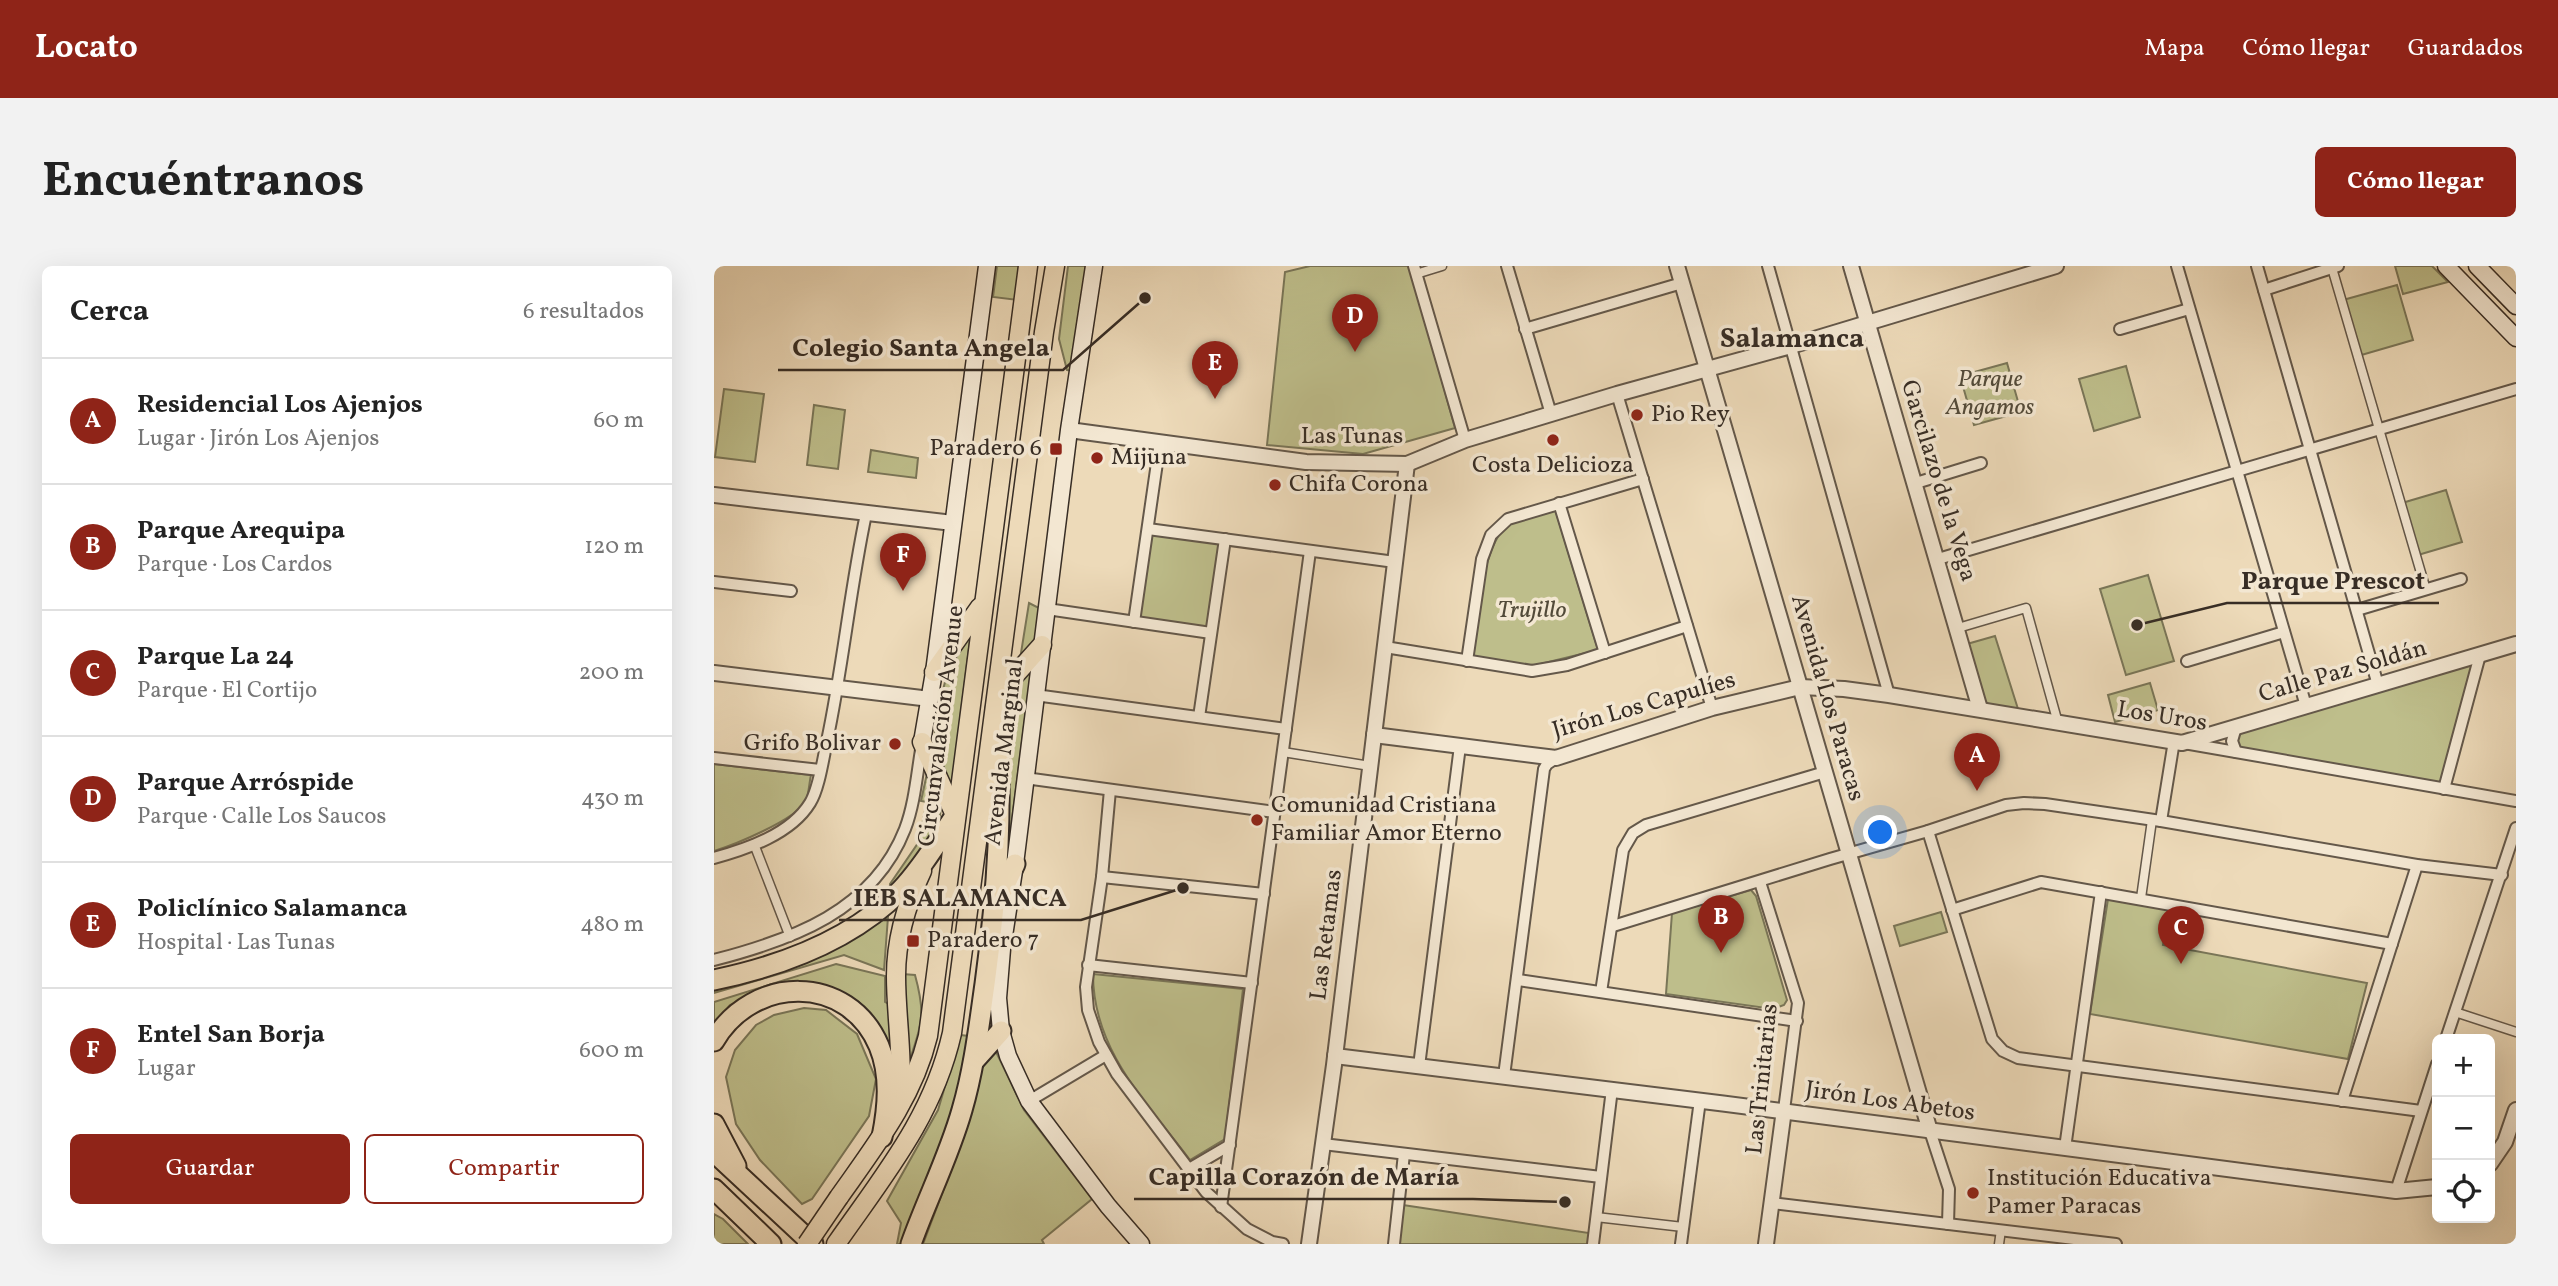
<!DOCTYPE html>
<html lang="es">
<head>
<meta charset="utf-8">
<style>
	body { margin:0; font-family:Vollkorn,serif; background:#f2f2f2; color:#222 }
	.controls { position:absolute; right:21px; bottom:21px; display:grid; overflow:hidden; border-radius:10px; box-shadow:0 7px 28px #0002 }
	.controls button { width:63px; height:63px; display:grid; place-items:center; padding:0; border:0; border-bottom:2px solid #e0e0e0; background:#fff; color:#222; font:35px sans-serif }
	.you { position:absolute; left:1167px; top:567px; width:24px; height:24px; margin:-18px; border:5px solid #fff; border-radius:50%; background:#1a73e8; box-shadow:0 0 0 10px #1a73e833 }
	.badge { display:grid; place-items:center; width:46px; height:46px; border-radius:50%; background:#8f2418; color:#fff; font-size:23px; font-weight:700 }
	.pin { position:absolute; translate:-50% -58px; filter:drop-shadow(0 2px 4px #0008) }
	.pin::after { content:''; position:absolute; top:37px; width:24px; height:21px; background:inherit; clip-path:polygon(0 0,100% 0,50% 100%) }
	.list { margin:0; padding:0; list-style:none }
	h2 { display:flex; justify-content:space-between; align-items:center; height:91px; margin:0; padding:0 28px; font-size:30px }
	h2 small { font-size:23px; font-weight:400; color:#767676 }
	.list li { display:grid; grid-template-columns:46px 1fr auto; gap:21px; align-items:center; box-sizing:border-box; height:126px; padding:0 28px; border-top:2px solid #e0e0e0 }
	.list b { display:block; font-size:26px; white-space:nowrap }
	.list p { margin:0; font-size:23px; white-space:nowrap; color:#767676 }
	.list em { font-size:23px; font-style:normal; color:#767676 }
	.actions { display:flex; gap:14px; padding:21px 28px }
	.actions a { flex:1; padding:16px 0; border:2px solid #8f2418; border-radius:10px; text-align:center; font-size:24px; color:#8f2418 }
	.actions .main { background:#8f2418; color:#fff }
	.icon { flex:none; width:38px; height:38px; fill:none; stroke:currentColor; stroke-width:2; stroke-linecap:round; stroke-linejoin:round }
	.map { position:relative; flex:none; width:1802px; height:978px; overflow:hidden; border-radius:10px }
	header { display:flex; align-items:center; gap:42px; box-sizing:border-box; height:98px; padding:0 35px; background:#8f2418; color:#fff }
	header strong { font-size:33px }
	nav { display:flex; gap:38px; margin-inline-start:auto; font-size:24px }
	.intro { display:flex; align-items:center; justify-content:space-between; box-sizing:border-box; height:168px; padding:0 42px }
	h1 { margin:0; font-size:49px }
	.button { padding:18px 32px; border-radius:10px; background:#8f2418; color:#fff; font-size:24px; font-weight:700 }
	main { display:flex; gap:42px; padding:0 42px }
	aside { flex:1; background:#fff; border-radius:10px; box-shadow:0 7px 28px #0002 }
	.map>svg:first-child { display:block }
	.green { fill:#bebe8b; stroke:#7a7658; stroke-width:2 }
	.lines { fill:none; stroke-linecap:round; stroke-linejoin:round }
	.pedestrian-casing { stroke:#64584a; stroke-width:11 }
	.minor-casing { stroke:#64584a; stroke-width:14 }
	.tertiary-casing { stroke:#64584a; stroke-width:18 }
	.secondary-casing { stroke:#372d25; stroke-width:19 }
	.primary-casing { stroke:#372d25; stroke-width:21 }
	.motorway-casing { stroke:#372d25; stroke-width:23 }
	.pedestrian { stroke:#f3e7d2; stroke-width:8 }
	.minor { stroke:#f3e7d2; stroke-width:10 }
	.tertiary { stroke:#f3e7d2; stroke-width:14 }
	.secondary { stroke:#f3e7d2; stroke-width:16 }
	.primary { stroke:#eddab9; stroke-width:18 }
	.motorway { stroke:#eddab9; stroke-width:19 }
	.primary-bridge-casing { stroke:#372d25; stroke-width:21; stroke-linecap:butt }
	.primary-bridge { stroke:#eddab9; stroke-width:18 }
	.poi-dot { fill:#8f2418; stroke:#f3e7d2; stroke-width:2.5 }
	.labels { text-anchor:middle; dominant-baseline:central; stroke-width:7; stroke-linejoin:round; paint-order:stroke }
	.park-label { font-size:24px; font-style:italic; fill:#524a39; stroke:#f3e7d2 }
	.poi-label { font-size:24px; fill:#372d25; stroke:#f3e7d2; text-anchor:start }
	.street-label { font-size:24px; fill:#372d25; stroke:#f3e7d2 }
	.quarter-label { font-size:28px; font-weight:bold; fill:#372d25; stroke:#f3e7d2 }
	.leader { fill:none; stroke:#372d25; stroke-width:2.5 }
	.callout-dot { fill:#372d25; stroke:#f3e7d2; stroke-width:2.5 }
	.callout-label { font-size:26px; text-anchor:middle; font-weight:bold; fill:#372d25; stroke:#f3e7d2; stroke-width:7; stroke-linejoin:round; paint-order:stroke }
</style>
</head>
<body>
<header>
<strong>Locato</strong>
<nav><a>Mapa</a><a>Cómo llegar</a><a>Guardados</a></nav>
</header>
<div class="intro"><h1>Encuéntranos</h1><a class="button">Cómo llegar</a></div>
<main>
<aside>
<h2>Cerca<small>6 resultados</small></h2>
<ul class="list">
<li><span class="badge">A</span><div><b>Residencial Los Ajenjos</b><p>Lugar · Jirón Los Ajenjos</p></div><em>60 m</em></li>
<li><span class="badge">B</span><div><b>Parque Arequipa</b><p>Parque · Los Cardos</p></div><em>120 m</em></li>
<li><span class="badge">C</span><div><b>Parque La 24</b><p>Parque · El Cortijo</p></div><em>200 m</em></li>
<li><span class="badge">D</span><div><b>Parque Arróspide</b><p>Parque · Calle Los Saucos</p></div><em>430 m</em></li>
<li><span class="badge">E</span><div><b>Policlínico Salamanca</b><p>Hospital · Las Tunas</p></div><em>480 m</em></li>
<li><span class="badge">F</span><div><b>Entel San Borja</b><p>Lugar</p></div><em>600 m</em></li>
</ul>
<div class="actions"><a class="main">Guardar</a><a>Compartir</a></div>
</aside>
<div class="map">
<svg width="1802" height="978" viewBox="0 0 1802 978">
	<rect width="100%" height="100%" fill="#eddab9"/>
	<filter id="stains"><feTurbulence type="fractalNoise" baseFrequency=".00286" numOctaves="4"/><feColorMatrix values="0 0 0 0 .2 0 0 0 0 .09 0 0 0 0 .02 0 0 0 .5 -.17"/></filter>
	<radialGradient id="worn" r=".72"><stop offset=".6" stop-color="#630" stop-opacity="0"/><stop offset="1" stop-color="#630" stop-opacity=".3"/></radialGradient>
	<g class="green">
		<path d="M283,0H307L304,34L279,31Z"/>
		<path d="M354,0H375L361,105L353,104L345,73Z"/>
		<path d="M596,0H696L741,162L649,188L553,179L571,6Z"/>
		<path d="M1681,0H1718L1734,16L1689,28Z"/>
		<path d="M1683,19L1699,74L1644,90L1629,34Z"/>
		<path d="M1293,97L1307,146L1260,159L1246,110Z"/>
		<path d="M1412,100L1426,151L1380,165L1365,113Z"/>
		<path d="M10,123L50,128L41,196L1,191Z"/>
		<path d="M100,139L131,144L124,203L93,199Z"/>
		<path d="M157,184L204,192L202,212L154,206Z"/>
		<path d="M1732,224L1748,276L1704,289L1688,237Z"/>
		<path d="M841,243L884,384L818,400L759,392C764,356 766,280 795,258C806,249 828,247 841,243Z"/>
		<path d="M436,265L506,276L494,365L423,354Z"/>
		<path d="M1434,309L1460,395L1412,409L1386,323Z"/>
		<path d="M315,337L325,342L292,601L291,487Z"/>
		<path d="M257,366L237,525L224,489L220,460L235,400Z"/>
		<path d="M1281,370L1304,443L1275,439L1270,434L1253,378Z"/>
		<path d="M1761,394L1727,517L1527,482L1522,474L1526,465Z"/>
		<path d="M1436,417L1444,444L1401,456L1394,429Z"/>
		<path d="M0,498L97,509C95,517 95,530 91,536C81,554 20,579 0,585Z"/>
		<path d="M215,498C219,511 227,528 227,541C226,574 196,602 177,627L176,618L204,577L213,536L207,535Z"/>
		<path d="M1037,624L1042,630L1073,734L1070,739L1059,743L952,728L958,647Z"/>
		<path d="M1394,633L1454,642L1449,679L1653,717L1634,793L1376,748Z"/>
		<path d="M1227,646L1233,666L1186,680L1180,660Z"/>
		<path d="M174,651L170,704L130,689L0,727V720L115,683Z"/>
		<path d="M122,698L171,710V736L175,738L176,780L166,762L145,736L114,722L44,726L16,739L0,758V736Z"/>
		<path d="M188,708L201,709C212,749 208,758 195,796Z"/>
		<path d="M379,708L529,723L511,873L476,894C432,836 379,784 379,708Z"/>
		<path d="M90,742L112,744L143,768L162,813L155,850L98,933L88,938L46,894L22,858L12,811L21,784L42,759L60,749Z"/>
		<path d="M272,765L310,844L378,933L328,974L330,978H209L243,888Z"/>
		<path d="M246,769L255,770C246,843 215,911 188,978H183L187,957L173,935L224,844Z"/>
		<path d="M689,939L875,967L874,978H684Z"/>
		<path d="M0,948L9,953L34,978H0Z"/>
	</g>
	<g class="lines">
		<defs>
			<g id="pedestrian">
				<path d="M1618,2L1712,324"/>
				<path d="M702,8L728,0"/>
				<path d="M1244,362L1312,342L1344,457"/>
				<path d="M569,486L656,500"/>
				<path d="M40,578L76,671"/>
				<path d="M1427,632L1438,554"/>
				<path d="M1741,746L1802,766"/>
				<path d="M882,951L969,961"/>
				<path d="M1285,978L1287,964"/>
			</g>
			<g id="minor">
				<path d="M700,0L751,174"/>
				<path d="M793,0L837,148"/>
				<path d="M1054,0L1175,429"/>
				<path d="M1463,0L1592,440"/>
				<path d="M1543,0L1664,419"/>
				<path d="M1550,24L1624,0"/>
				<path d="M811,63L968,17"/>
				<path d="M1406,63L1475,43"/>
				<path d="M903,128L998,442"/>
				<path d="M1202,217L1267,197"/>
				<path d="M845,237L891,387"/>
				<path d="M434,263L681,296"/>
				<path d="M1224,293L1802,123"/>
				<path d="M0,316L77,325"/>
				<path d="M333,343L497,367"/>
				<path d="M1643,344L1747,313"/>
				<path d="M420,356L446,176"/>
				<path d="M671,381L818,405L853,399L973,360"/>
				<path d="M753,395L768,293L777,269L794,253L929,213"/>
				<path d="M1473,395L1570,366"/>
				<path d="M321,429L572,463"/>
				<path d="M485,451L511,273"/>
				<path d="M1470,477L1802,535"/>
				<path d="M1522,486L1518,475L1522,461"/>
				<path d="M0,492L106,504"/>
				<path d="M311,512L561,546"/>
				<path d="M1730,523L1766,389"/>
				<path d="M396,524L388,611L372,721L374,744L385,776L403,808L492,926L533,963L558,976L569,978"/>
				<path d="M1447,555L1460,475"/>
				<path d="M1214,565L1278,773L1289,785L1304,792L1707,845"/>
				<path d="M0,592C33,583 77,568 96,537C105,523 109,493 113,475C129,400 136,323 152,248"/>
				<path d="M388,611L550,628"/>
				<path d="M1046,616L1084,737L1070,844"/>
				<path d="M1238,644L1327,616L1678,678"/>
				<path d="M899,660L1116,593L1214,565L1292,539L1310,537L1331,538L1447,555L1703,599L1788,609"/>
				<path d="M0,694C78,674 159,645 191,563C201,537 203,506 208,478"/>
				<path d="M374,699L538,717"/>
				<path d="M804,714L1083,755"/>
				<path d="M887,726L909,584L919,567L932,559L1111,506"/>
				<path d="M1732,773L1802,562"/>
				<path d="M705,800L746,480"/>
				<path d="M790,810L830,503L833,498L842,492"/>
				<path d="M315,835L392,789"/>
				<path d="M1628,835L1703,599"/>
				<path d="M1216,865L1235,923L1234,958"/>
				<path d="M609,878L887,911"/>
				<path d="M1351,882L1387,626"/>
				<path d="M475,903L516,879"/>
				<path d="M1682,925L1723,798"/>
				<path d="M1058,937L1402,978"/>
				<path d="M507,941L596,285"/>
				<path d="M680,978L690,888"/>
				<path d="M879,978L898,823"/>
				<path d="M967,978L986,834"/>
			</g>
			<g id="tertiary">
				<path d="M963,0L1216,865"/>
				<path d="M1137,0L1266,443"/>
				<path d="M355,164L592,196L693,198L751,174L903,128L1077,80L1342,0"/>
				<path d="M0,229L239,257"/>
				<path d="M0,407L216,433"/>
				<path d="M660,469L842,492L998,442L1086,421L1130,423L1175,429L1468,477L1802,378"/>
				<path d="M621,790C975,832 1329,878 1682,925L1723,921"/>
				<path d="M1776,898L1791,876L1802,844"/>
				<path d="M595,978L620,799L693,198"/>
				<path d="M1052,978L1070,844"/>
			</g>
			<g id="secondary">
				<path d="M380,0L355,164L301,598L288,683L284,732L287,765L294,790L315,835L394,940L427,978"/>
				<path d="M1732,0L1802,72"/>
				<path d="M1763,0L1802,40"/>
				<path d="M208,476L220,406L273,0"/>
			</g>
			<g id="primary">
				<path d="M220,406L266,341"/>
				<path d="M284,428L328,379"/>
				<path d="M208,476L241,549"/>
				<path d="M185,835C190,794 182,752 182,710C182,673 192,639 208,605"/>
				<path d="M125,931C161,880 199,832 214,770L314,0"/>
				<path d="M122,978C170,909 219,851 238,767L330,66L341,0"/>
			</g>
			<g id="motorway">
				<path d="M287,627L301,598"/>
				<path d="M0,714C67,700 138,674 187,624C208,602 224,575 241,550"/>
				<path d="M0,775C38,709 134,707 165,780C177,809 174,841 168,871"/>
				<path d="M260,795L287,765"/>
				<path d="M0,858L22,900"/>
				<path d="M0,886L99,978"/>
				<path d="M0,923L57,978"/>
				<path d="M197,978C213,933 235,890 248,844C260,803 265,760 271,718C284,623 289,538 282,442"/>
			</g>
		</defs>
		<use href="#pedestrian" class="pedestrian-casing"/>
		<use href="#minor" class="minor-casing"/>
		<use href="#tertiary" class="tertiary-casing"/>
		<use href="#secondary" class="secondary-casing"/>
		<use href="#primary" class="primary-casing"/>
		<use href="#motorway" class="motorway-casing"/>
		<use href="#pedestrian" class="pedestrian"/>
		<use href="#minor" class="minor"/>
		<use href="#tertiary" class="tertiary"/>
		<use href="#secondary" class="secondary"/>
		<use href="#primary" class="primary"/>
		<use href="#motorway" class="motorway"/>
		<defs>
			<path id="primary-bridge" d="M93,978L125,931"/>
		</defs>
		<use href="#primary-bridge" class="primary-bridge-casing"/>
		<use href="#primary-bridge" class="primary-bridge"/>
	</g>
	<g class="poi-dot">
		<circle cx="923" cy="149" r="7"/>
		<circle cx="839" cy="174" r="7"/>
		<rect x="335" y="176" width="14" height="14" rx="3.5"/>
		<circle cx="383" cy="192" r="7"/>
		<circle cx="561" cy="219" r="7"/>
		<circle cx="181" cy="478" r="7"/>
		<circle cx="543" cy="554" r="7"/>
		<rect x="192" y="668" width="14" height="14" rx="3.5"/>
		<circle cx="1259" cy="927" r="7"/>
	</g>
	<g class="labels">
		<g class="park-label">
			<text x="1276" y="114">Parque<tspan x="1276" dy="28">Angamos</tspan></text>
			<text x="818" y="345">Trujillo</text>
		</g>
		<g class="poi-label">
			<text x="937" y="149">Pio Rey</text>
			<text x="328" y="183" text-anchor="end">Paradero 6</text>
			<text x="397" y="192">Mijuna</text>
			<text x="839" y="200" text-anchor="middle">Costa Delicioza</text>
			<text x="575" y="219">Chifa Corona</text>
			<text x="167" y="478" text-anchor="end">Grifo Bolivar</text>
			<text x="557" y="540">Comunidad Cristiana<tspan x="557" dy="28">Familiar Amor Eterno</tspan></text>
			<text x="213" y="675">Paradero 7</text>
			<text x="1273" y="913">Institución Educativa<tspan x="1273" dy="28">Pamer Paracas</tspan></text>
		</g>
		<g class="street-label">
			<text x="638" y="171">Las Tunas</text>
			<text transform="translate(1224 215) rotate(73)">Garcilazo de la Vega</text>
			<text transform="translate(1629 406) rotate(-16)">Calle Paz Soldán</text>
			<text transform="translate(1113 432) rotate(74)">Avenida Los Paracas</text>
			<text transform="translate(930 440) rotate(-16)">Jirón Los Capulíes</text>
			<text transform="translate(1448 451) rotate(9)">Los Uros</text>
			<text transform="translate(228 460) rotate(-83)">Circunvalación Avenue</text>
			<text transform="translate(291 486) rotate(-83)">Avenida Marginal</text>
			<text transform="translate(613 669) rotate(-83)">Las Retamas</text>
			<text transform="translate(1049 813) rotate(-84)">Las Trinitarias</text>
			<text transform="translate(1176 836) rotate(8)">Jirón Los Abetos</text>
		</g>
		<g class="quarter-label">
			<text x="1078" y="73">Salamanca</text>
		</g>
	</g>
	<path class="leader" d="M431 32L349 104H64M1423 359L1513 337H1725M469 622L367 654H125M851 936L759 933H420"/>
	<g class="callout-dot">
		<circle cx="431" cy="32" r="7"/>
		<circle cx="1423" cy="359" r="7"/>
		<circle cx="469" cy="622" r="7"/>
		<circle cx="851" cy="936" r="7"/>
	</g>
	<g class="callout-label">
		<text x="207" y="90">Colegio Santa Angela</text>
		<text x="1619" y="323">Parque Prescot</text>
		<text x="246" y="640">IEB SALAMANCA</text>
		<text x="590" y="919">Capilla Corazón de María</text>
	</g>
	<rect width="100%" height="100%" filter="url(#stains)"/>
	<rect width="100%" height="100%" fill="url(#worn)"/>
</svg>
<div class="controls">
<button>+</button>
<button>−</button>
<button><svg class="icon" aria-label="locate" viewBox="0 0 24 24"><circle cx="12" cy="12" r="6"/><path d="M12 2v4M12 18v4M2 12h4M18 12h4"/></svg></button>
</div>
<div class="you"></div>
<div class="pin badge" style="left:1263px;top:525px">A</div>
<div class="pin badge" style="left:1007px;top:687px">B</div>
<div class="pin badge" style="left:1467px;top:698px">C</div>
<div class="pin badge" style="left:641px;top:86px">D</div>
<div class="pin badge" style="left:501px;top:133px">E</div>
<div class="pin badge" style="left:189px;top:325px">F</div>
</div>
</main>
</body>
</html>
